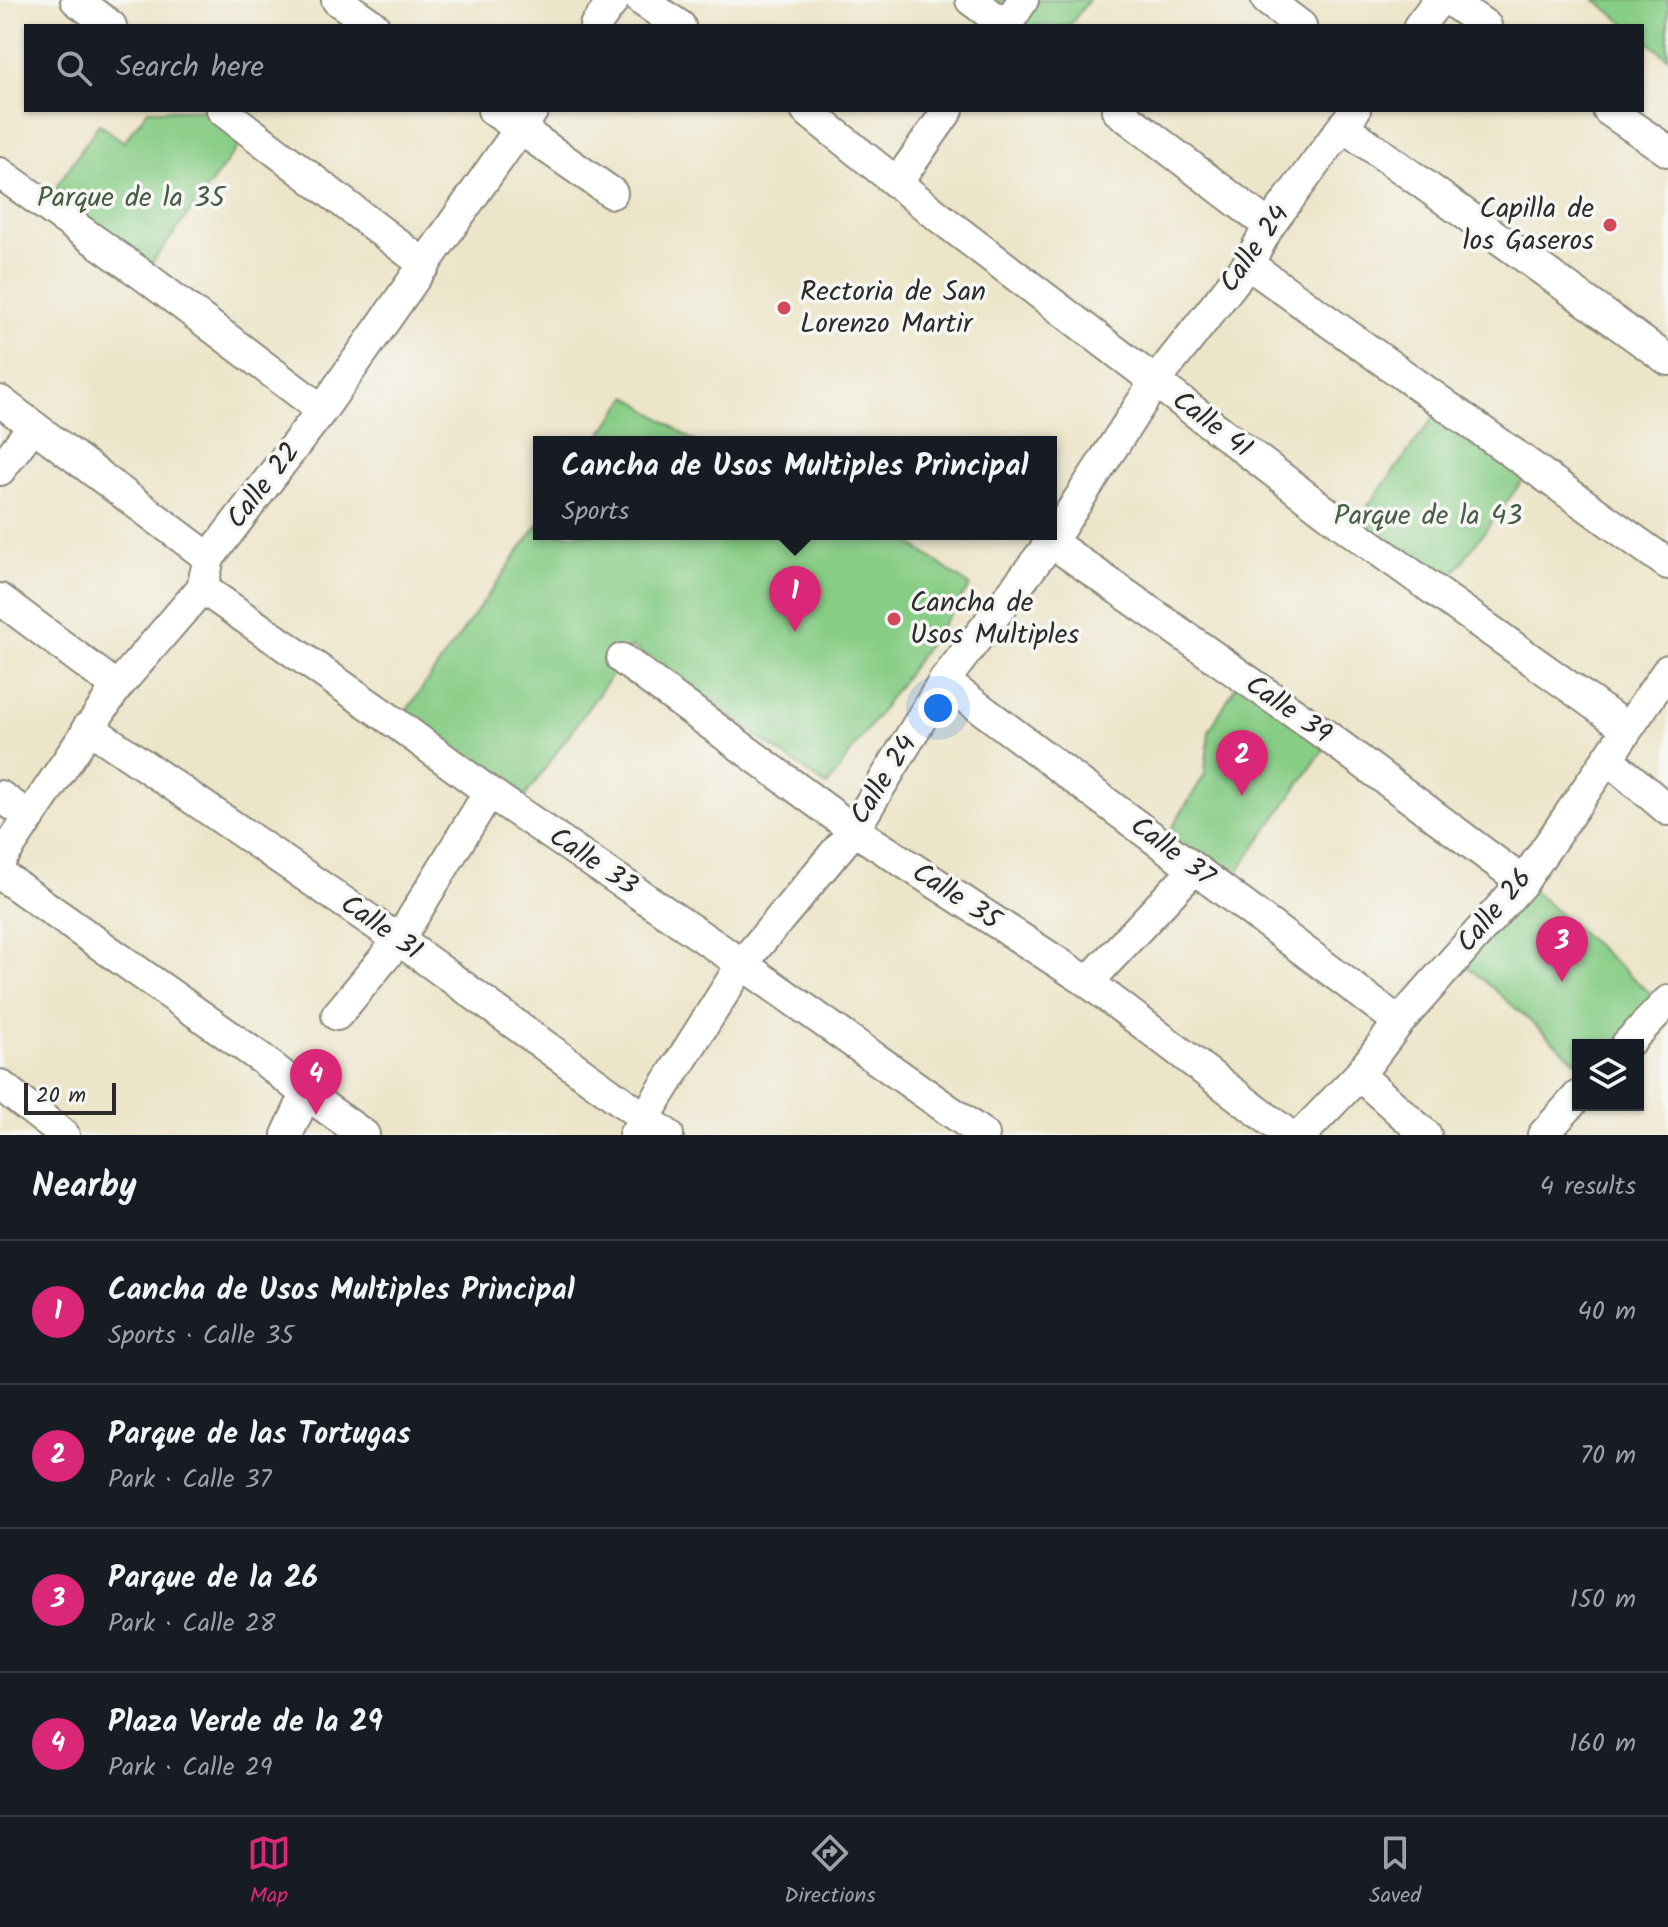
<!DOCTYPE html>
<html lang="en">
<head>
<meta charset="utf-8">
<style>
	body { margin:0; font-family:Kalam,sans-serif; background:#242831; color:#f1f3f6 }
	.controls { position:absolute; right:24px; bottom:24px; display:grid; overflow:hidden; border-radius:0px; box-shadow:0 2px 6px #0004 }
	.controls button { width:72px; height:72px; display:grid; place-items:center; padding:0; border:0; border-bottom:2px solid #363941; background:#171b24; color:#f1f3f6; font:40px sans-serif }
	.scale { position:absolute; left:24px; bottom:20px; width:92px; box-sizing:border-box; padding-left:8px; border:4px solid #2b2b2b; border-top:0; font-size:22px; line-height:28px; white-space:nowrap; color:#2b2b2b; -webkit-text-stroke:6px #f6f6f2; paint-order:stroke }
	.you { position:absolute; left:938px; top:708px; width:28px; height:28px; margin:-20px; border:6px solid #fff; border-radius:50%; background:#1a73e8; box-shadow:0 0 0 12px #1a73e833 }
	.badge { display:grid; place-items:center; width:52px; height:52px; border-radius:50%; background:#db2777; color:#fff; font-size:26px; font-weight:700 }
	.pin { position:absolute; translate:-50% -66px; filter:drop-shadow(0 2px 4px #0008) }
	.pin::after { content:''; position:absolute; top:42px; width:28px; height:24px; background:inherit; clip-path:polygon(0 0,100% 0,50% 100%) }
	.popup { position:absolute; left:533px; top:436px; width:524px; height:104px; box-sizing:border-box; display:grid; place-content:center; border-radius:0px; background:#171b24; filter:drop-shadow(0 2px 6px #0005); font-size:26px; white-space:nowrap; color:#9ea1a6 }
	.popup b { font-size:30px; color:#f1f3f6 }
	.popup::after { content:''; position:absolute; left:50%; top:100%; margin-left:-16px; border:16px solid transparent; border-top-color:#171b24 }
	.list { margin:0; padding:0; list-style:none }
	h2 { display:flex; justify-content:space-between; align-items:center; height:104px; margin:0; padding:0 32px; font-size:34px }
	h2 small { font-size:26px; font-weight:400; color:#9ea1a6 }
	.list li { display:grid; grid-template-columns:52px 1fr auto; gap:24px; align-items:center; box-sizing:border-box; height:144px; padding:0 32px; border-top:2px solid #363941 }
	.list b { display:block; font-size:30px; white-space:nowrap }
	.list p { margin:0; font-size:26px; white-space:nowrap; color:#9ea1a6 }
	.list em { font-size:26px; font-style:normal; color:#9ea1a6 }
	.icon { flex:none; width:44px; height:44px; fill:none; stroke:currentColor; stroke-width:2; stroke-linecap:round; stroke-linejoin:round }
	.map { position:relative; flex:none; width:1668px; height:1135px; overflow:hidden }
	.search { position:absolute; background:#171b24; box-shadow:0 2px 6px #0004; left:24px; right:24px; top:24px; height:88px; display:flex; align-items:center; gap:20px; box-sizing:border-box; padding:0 28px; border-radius:0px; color:#9ea1a6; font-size:30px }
	.sheet { height:680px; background:#171b24 }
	nav { display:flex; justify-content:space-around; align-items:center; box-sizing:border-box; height:112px; border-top:2px solid #363941; background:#171b24; font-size:22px; color:#9ea1a6 }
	nav a { display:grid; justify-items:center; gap:4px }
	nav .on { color:#db2777 }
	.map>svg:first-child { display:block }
	.green { fill:#88cd86; stroke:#5a7c58; stroke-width:2 }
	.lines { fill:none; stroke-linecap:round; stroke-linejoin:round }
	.minor-casing { stroke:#8c887a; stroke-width:34 }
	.minor { stroke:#fff; stroke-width:30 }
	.poi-dot { fill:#d1495b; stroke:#f6f6f2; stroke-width:3 }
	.labels { text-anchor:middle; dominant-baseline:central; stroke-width:7; stroke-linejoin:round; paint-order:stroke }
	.park-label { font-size:28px; fill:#475c46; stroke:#f6f6f2 }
	.poi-label { font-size:28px; fill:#2b2b2b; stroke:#f6f6f2; text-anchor:start }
	.street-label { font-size:28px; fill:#2b2b2b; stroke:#f6f6f2 }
</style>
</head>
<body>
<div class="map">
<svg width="1668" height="1135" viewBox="0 0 1668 1135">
	<rect width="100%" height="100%" fill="#f6f6f2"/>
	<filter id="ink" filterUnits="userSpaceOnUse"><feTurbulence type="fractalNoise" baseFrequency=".0125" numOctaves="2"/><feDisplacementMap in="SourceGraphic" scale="16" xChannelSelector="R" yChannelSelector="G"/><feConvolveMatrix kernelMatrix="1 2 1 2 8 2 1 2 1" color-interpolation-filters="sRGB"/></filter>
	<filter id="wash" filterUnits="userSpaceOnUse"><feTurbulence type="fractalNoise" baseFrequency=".006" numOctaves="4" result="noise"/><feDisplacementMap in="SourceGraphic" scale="32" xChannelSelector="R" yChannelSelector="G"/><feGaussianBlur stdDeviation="1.8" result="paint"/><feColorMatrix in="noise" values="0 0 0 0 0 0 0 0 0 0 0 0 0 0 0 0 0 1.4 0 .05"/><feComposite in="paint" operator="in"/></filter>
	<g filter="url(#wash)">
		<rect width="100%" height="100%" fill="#ede5c9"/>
		<g class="green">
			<path d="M971,0H1089L1069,26H1006Z"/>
			<path d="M1595,0H1668V58L1642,37V26H1628Z"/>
			<path d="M148,110H222L250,131L143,275L44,205L99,124L124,142Z"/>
			<path d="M628,396L695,442H596Z"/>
			<path d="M1443,405L1532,468L1438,594L1350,530Z"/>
			<path d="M539,523V534H898L970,586L827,786L632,647L516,809L397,724Z"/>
			<path d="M1241,677L1331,739L1224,891L1162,844L1205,774L1209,731Z"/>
			<path d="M1523,882L1664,1005L1626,1045H1578V1063L1459,959Z"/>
		</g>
	</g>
	<g filter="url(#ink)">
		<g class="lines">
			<defs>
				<g id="minor">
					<path d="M76,0L111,26"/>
					<path d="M337,0L374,26"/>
					<path d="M641,0L680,26"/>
					<path d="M971,0L1006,26"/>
					<path d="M1267,0L1301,26"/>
					<path d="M1449,0L1486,26"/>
					<path d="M595,26L614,0"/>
					<path d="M1006,26L1023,0"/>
					<path d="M1419,26L1439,0"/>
					<path d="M222,110L425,265"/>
					<path d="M493,110L612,193"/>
					<path d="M806,110L943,220L1350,530L1627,728"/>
					<path d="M1117,110L1269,226"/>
					<path d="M1608,110L1668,151"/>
					<path d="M1344,127L1668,360"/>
					<path d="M0,173L143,275L322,410"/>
					<path d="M897,183L948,110"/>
					<path d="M1248,264L1668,564"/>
					<path d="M0,401L209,558"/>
					<path d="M0,470L33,426"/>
					<path d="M1051,542L1331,739L1523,882"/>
					<path d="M202,588L397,724L489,792L742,964L984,1135"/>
					<path d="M0,599L117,687"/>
					<path d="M622,659L854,830L1088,982L1289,1135"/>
					<path d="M944,681L1399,1022"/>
					<path d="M88,727L399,940L668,1135"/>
					<path d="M1608,759L1668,810"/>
					<path d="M0,796L30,817"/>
					<path d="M0,861L117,687L202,588L209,558L322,410L533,110"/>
					<path d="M0,874L262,1059L306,1094L364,1135"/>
					<path d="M1088,982L1194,869"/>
					<path d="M337,1015L399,940L489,792"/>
					<path d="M1626,1045L1668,1001"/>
					<path d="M1359,1075L1426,1135"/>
					<path d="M0,1085L64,1135"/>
					<path d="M287,1135L306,1094"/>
					<path d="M634,1135L742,964L854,830L944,681L1051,542L1155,382L1248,264L1269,226L1355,110"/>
					<path d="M1301,1135L1359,1075L1399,1022L1523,882L1668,670"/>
					<path d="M1543,1135L1578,1096"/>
				</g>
			</defs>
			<use href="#minor" class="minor-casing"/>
			<use href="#minor" class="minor"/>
		</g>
	</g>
	<g class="poi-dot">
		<circle cx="1610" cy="225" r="8"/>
		<circle cx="784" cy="308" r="8"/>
		<circle cx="894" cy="619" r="8"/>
	</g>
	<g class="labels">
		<g class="park-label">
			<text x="131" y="198">Parque de la 35</text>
			<text x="1428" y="516">Parque de la 43</text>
		</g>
		<g class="poi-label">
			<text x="1594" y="209" text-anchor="end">Capilla de<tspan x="1594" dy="32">los Gaseros</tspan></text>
			<text x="800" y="292">Rectoria de San<tspan x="800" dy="32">Lorenzo Martir</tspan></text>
			<text x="910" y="603">Cancha de<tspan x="910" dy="32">Usos Multiples</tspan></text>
		</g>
		<g class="street-label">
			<text transform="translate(1255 249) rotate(-55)">Calle 24</text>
			<text transform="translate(1212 425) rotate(37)">Calle 41</text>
			<text transform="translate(264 486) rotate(-52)">Calle 22</text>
			<text transform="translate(1288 710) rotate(35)">Calle 39</text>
			<text transform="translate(884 780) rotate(-58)">Calle 24</text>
			<text transform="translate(1172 852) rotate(37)">Calle 37</text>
			<text transform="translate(593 862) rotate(34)">Calle 33</text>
			<text transform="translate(956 897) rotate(33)">Calle 35</text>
			<text transform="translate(1495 911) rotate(-50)">Calle 26</text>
			<text transform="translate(381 928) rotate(35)">Calle 31</text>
		</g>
	</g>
</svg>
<div class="controls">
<button><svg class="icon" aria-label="layers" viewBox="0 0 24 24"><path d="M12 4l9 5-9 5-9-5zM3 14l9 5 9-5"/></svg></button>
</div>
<div class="scale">20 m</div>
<div class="you"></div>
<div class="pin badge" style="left:795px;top:632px">1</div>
<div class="popup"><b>Cancha de Usos Multiples Principal</b>Sports</div>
<div class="pin badge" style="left:1242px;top:796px">2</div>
<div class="pin badge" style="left:1562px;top:982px">3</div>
<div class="pin badge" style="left:316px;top:1115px">4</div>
<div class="search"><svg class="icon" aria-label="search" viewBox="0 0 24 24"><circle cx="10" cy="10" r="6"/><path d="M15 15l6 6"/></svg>Search here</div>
</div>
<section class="sheet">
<h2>Nearby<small>4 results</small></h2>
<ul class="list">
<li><span class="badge">1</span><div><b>Cancha de Usos Multiples Principal</b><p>Sports · Calle 35</p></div><em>40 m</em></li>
<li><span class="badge">2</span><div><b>Parque de las Tortugas</b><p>Park · Calle 37</p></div><em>70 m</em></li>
<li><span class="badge">3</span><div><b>Parque de la 26</b><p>Park · Calle 28</p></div><em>150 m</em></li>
<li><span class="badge">4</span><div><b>Plaza Verde de la 29</b><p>Park · Calle 29</p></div><em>160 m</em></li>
</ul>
</section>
<nav>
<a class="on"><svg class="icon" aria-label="map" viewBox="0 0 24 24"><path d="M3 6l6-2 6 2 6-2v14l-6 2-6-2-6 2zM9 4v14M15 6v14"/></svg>Map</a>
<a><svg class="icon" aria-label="directions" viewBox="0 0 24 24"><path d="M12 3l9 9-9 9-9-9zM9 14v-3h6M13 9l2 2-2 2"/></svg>Directions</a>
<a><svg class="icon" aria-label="saved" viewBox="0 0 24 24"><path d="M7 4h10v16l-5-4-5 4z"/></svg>Saved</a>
</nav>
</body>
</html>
